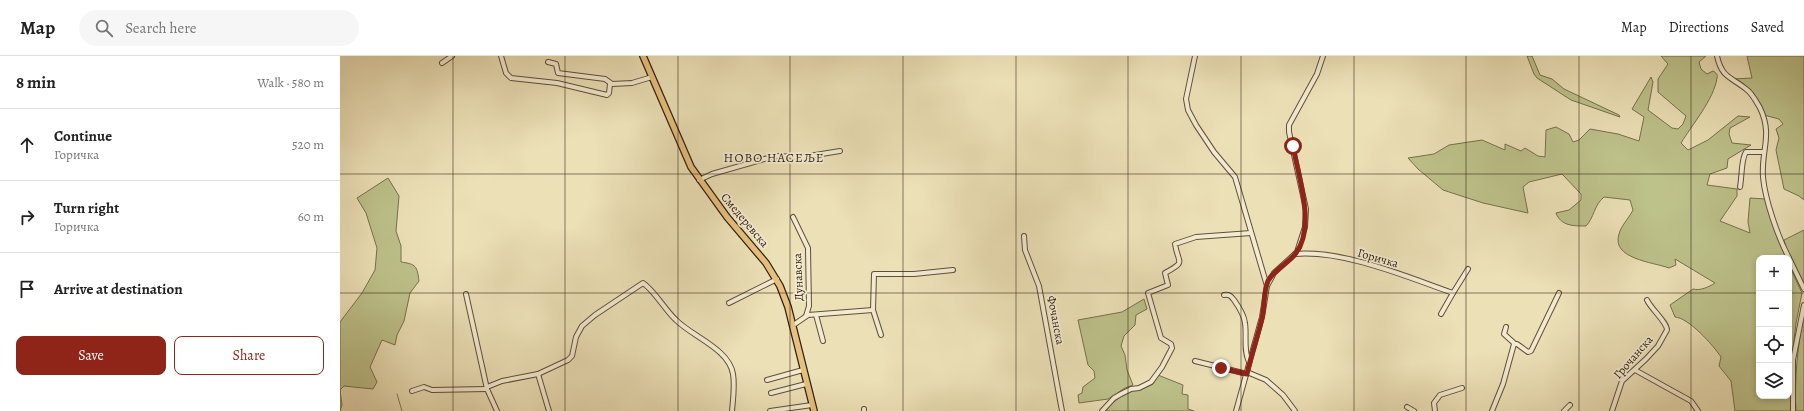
<!DOCTYPE html>
<html lang="en">
<head>
<meta charset="utf-8">
<style>
	body { margin:0; font-family:Alegreya,serif; background:#f6f6f6; color:#222 }
	.controls { position:absolute; right:12px; bottom:12px; display:grid; overflow:hidden; border-radius:8px; box-shadow:0 2px 6px #0003 }
	.controls button { width:36px; height:36px; display:grid; place-items:center; padding:0; border:0; border-bottom:1px solid #e0e0e0; background:#fff; color:#222; font:20px sans-serif }
	.stop { position:absolute; width:12px; height:12px; margin:-9px; border:3px solid #8f2418; border-radius:50%; background:#fff }
	.stop.end { background:#8f2418; border-color:#fff; box-shadow:0 1px 4px #0008 }
	.list { margin:0; padding:0; list-style:none }
	h2 { display:flex; justify-content:space-between; align-items:center; height:52px; margin:0; padding:0 16px; font-size:17px }
	h2 small { font-size:13px; font-weight:400; color:#767676 }
	.list li { display:grid; grid-template-columns:26px 1fr auto; gap:12px; align-items:center; box-sizing:border-box; height:72px; padding:0 16px; border-top:1px solid #e0e0e0 }
	.list b { display:block; font-size:15px; white-space:nowrap }
	.list p { margin:0; font-size:13px; white-space:nowrap; color:#767676 }
	.list em { font-size:13px; font-style:normal; color:#767676 }
	.actions { display:flex; gap:8px; padding:12px 16px }
	.actions a { flex:1; padding:9px 0; border:1px solid #8f2418; border-radius:8px; text-align:center; font-size:14px; color:#8f2418 }
	.actions .main { background:#8f2418; color:#fff }
	.icon { flex:none; width:22px; height:22px; fill:none; stroke:currentColor; stroke-width:2; stroke-linecap:round; stroke-linejoin:round }
	.map { position:relative; flex:none; width:1464px; height:355px; overflow:hidden }
	header { display:flex; align-items:center; gap:24px; box-sizing:border-box; height:56px; padding:0 20px; background:#fff; border-bottom:1px solid #e0e0e0 }
	header strong { font-size:19px }
	nav { display:flex; gap:22px; margin-inline-start:auto; font-size:14px }
	.search { width:280px; height:36px; background:#f6f6f6; display:flex; align-items:center; gap:10px; box-sizing:border-box; padding:0 14px; border-radius:22px; color:#767676; font-size:15px }
	main { display:flex }
	aside { flex:1; background:#fff }
	.map>svg:first-child { display:block }
	.green { fill:#bdc18a; stroke:#76704e }
	.lines { fill:none; stroke-linecap:round; stroke-linejoin:round }
	.stream { stroke:#6f7e71; stroke-width:1 }
	.minor-casing { stroke:#5e4f3c; stroke-width:6 }
	.major-casing { stroke:#2f1f13; stroke-width:8 }
	.minor { stroke:#f3ebd0; stroke-width:4 }
	.major { stroke:#e6c07c; stroke-width:5.5 }
	.route { stroke:#8f2418; stroke-width:5 }
	.grid { fill:none; stroke:#2f1f13; stroke-width:1; stroke-opacity:0.55 }
	.labels { text-anchor:middle; dominant-baseline:central; stroke-width:3.5; stroke-linejoin:round; paint-order:stroke }
	.street-label { font-size:12px; fill:#2f1f13; stroke:#f3ebd0 }
	.neighbourhood-label { font-size:13px; letter-spacing:1px; fill:#2f1f13; stroke:#f3ebd0 }
</style>
</head>
<body>
<header>
<strong>Map</strong>
<div class="search"><svg class="icon" aria-label="search" viewBox="0 0 24 24"><circle cx="10" cy="10" r="6"/><path d="M15 15l6 6"/></svg>Search here</div>
<nav><a>Map</a><a>Directions</a><a>Saved</a></nav>
</header>
<main>
<aside>
<h2>8 min<small>Walk · 580 m</small></h2>
<ul class="list">
<li><svg class="icon" aria-label="ahead" viewBox="0 0 24 24"><path d="M12 20V5M6 11l6-6 6 6"/></svg><div><b>Continue</b><p>Горичка</p></div><em>520 m</em></li>
<li><svg class="icon" aria-label="right" viewBox="0 0 24 24"><path d="M7 20v-9h11M14 6l5 5-5 5"/></svg><div><b>Turn right</b><p>Горичка</p></div><em>60 m</em></li>
<li><svg class="icon" aria-label="arrive" viewBox="0 0 24 24"><path d="M6 21V4h12l-3 4 3 4H6"/></svg><div><b>Arrive at destination</b></div></li>
</ul>
<div class="actions"><a class="main">Save</a><a>Share</a></div>
</aside>
<div class="map">
<svg width="1464" height="355" viewBox="0 0 1464 355">
	<rect width="100%" height="100%" fill="#ece0b7"/>
	<filter id="stains"><feTurbulence type="fractalNoise" baseFrequency=".005" numOctaves="4"/><feColorMatrix values="0 0 0 0 .2 0 0 0 0 .09 0 0 0 0 .02 0 0 0 .5 -.17"/></filter>
	<radialGradient id="worn" r=".72"><stop offset=".6" stop-color="#630" stop-opacity="0"/><stop offset="1" stop-color="#630" stop-opacity=".3"/></radialGradient>
	<g class="green">
		<path d="M1187,0H1192L1200,19L1212,23L1224,33L1279,59L1280,61L1231,44L1197,22L1194,18Z"/>
		<path d="M1321,0H1366L1359,6L1361,13L1367,18L1373,15C1376,17 1378,18 1377,22C1374,43 1352,69 1341,87L1348,94L1368,84L1398,60L1410,61L1390,72L1389,78L1392,87L1411,89L1388,103L1387,112L1370,118L1367,129L1397,133V140L1380,165L1410,177L1408,166L1410,142L1425,143L1446,202H1419V340H1449V209L1462,237L1456,267L1450,318L1451,355H1395L1391,325L1379,310L1381,301C1373,289 1349,262 1335,261L1330,249L1353,233C1360,235 1369,231 1375,227L1335,203L1336,209L1329,212C1313,206 1271,203 1279,178C1281,170 1289,162 1293,154L1290,144L1264,141C1254,149 1254,162 1246,170C1233,170 1221,170 1216,157L1229,154L1241,144V138L1222,118L1189,126L1183,131L1188,157L1143,147L1103,134L1078,113L1068,102L1094,98L1109,89L1142,84L1165,94V88L1181,95L1185,92L1198,100L1205,101L1206,74L1216,71L1229,78L1233,86L1239,84L1250,73L1278,78L1299,85L1304,61L1292,53L1311,21L1313,26L1308,54L1332,72L1338,73L1343,68L1346,60L1318,36V23L1328,8Z"/>
		<path d="M1407,0H1464V144L1459,140L1444,133L1436,94L1439,82L1436,73L1443,68L1439,63L1424,59L1411,35L1393,23L1412,22Z"/>
		<path d="M48,122L59,140L56,175L61,190V206C76,208 77,210 79,225L70,237L64,265L57,279L55,289L42,284L30,311L37,326L33,333L4,330L0,334L2,349L0,355V266L22,237L35,214L37,192L26,157L17,142Z"/>
		<path d="M1464,174V229L1447,194L1444,184Z"/>
		<path d="M804,243L807,253L796,259L795,269L784,280L781,290L785,299L787,314L793,329L785,332L768,343L739,347L738,339L742,337L743,331L755,322L754,315L748,309L738,264L782,256Z"/>
		<path d="M1464,256V355H1456C1454,322 1458,289 1464,256Z"/>
		<path d="M818,319L843,329L842,338L848,339V353L854,355H766L772,347L791,334H800L813,328Z"/>
	</g>
	<g class="lines">
		<path class="stream" d="M57,338L62,355"/>
		<defs>
			<g id="minor">
				<path d="M161,0L166,17L171,22L217,27L267,39L269,37L270,28"/>
				<path d="M855,0L846,43L848,54L856,69L874,96L895,121L927,230"/>
				<path d="M1377,0C1382,22 1390,20 1406,33C1412,37 1416,45 1420,52C1433,79 1421,94 1423,121C1425,144 1438,181 1449,202"/>
				<path d="M208,6L216,8L218,17L265,23L272,28L292,27L312,21"/>
				<path d="M102,7L112,0"/>
				<path d="M359,124L372,118L435,100L463,101L500,95"/>
				<path d="M1400,131C1402,121 1401,103 1406,96H1424"/>
				<path d="M453,161L468,192L469,250L466,260"/>
				<path d="M684,180L685,194L699,230L722,355"/>
				<path d="M955,198C1005,194 1067,221 1113,237L1128,213"/>
				<path d="M1449,202L1464,233"/>
				<path d="M126,238L147,333L157,355"/>
				<path d="M884,239C889,238 891,240 894,244C899,251 904,259 905,267C907,280 903,294 909,306"/>
				<path d="M389,247L437,223"/>
				<path d="M1101,258L1113,237"/>
				<path d="M476,259L483,285"/>
				<path d="M452,270L468,259L533,254"/>
				<path d="M1166,271L1164,278L1174,287"/>
				<path d="M541,279L533,254L534,218H574L613,214"/>
				<path d="M855,305L907,318"/>
				<path d="M1295,314L1351,345L1358,355"/>
				<path d="M907,316L926,324L943,339L955,355"/>
				<path d="M198,318L209,355"/>
				<path d="M427,324L463,314"/>
				<path d="M147,331L162,325L198,318L228,304L232,300L236,281L242,270L255,259L303,227C314,234 325,254 336,264C353,281 389,293 393,318C395,330 393,343 392,355"/>
				<path d="M72,335L84,331L92,334L147,333"/>
				<path d="M431,337L466,328"/>
				<path d="M1067,351L1074,355"/>
				<path d="M524,353V355"/>
				<path d="M430,355L472,349"/>
				<path d="M762,355L774,342L781,338L791,333L799,332L811,326L822,311L832,292L831,288L821,282L808,237L828,229L825,217C847,205 838,208 835,188L856,181L911,177"/>
				<path d="M896,355L922,261L927,230L934,217L957,196L965,171L966,153L949,76V69L977,18L983,0"/>
				<path d="M1095,355L1094,347L1100,339L1122,332"/>
				<path d="M1152,355L1163,328L1174,288H1177L1188,296L1191,295L1219,237"/>
				<path d="M1224,355L1230,349"/>
				<path d="M1272,355L1282,325L1306,303L1318,290L1327,274C1327,266 1311,253 1307,244"/>
				<path d="M1453,355V304L1464,249"/>
			</g>
			<path id="major" d="M303,0L351,111L387,161L426,207L440,230L448,251L474,355"/>
		</defs>
		<use href="#minor" class="minor-casing"/>
		<use href="#major" class="major-casing"/>
		<use href="#minor" class="minor"/>
		<use href="#major" class="major"/>
	</g>
	<g class="lines">
		<path class="route" d="M881,312L907,318C911,299 918,280 922,262C925,250 923,237 928,225C935,212 948,208 956,197C976,171 958,119 953,90"/>
	</g>
	<path class="grid" d="M113,0V355M225,0V355M338,0V355M450,0V355M563,0V355M676,0V355M788,0V355M901,0V355M1014,0V355M1126,0V355M1239,0V355M1351,0V355M0,118H1464M0,237H1419M1449,237H1464"/>
	<g class="labels">
		<g class="street-label">
			<text transform="translate(405 164) rotate(50)">Смедеревска</text>
			<text transform="translate(1038 202) rotate(16)">Горичка</text>
			<text transform="translate(458 221) rotate(-92)">Дунавска</text>
			<text transform="translate(716 264) rotate(79)">Фочанска</text>
			<text transform="translate(1293 301) rotate(-49)">Грочанска</text>
		</g>
		<g class="neighbourhood-label">
			<text x="434" y="101">НОВО НАСЕЉЕ</text>
		</g>
	</g>
	<rect width="100%" height="100%" filter="url(#stains)"/>
	<rect width="100%" height="100%" fill="url(#worn)"/>
</svg>
<div class="controls">
<button>+</button>
<button>−</button>
<button><svg class="icon" aria-label="locate" viewBox="0 0 24 24"><circle cx="12" cy="12" r="6"/><path d="M12 2v4M12 18v4M2 12h4M18 12h4"/></svg></button>
<button><svg class="icon" aria-label="layers" viewBox="0 0 24 24"><path d="M12 4l9 5-9 5-9-5zM3 14l9 5 9-5"/></svg></button>
</div>
<div class="stop" style="left:953px;top:90px"></div>
<div class="stop end" style="left:881px;top:312px"></div>
</div>
</main>
</body>
</html>
